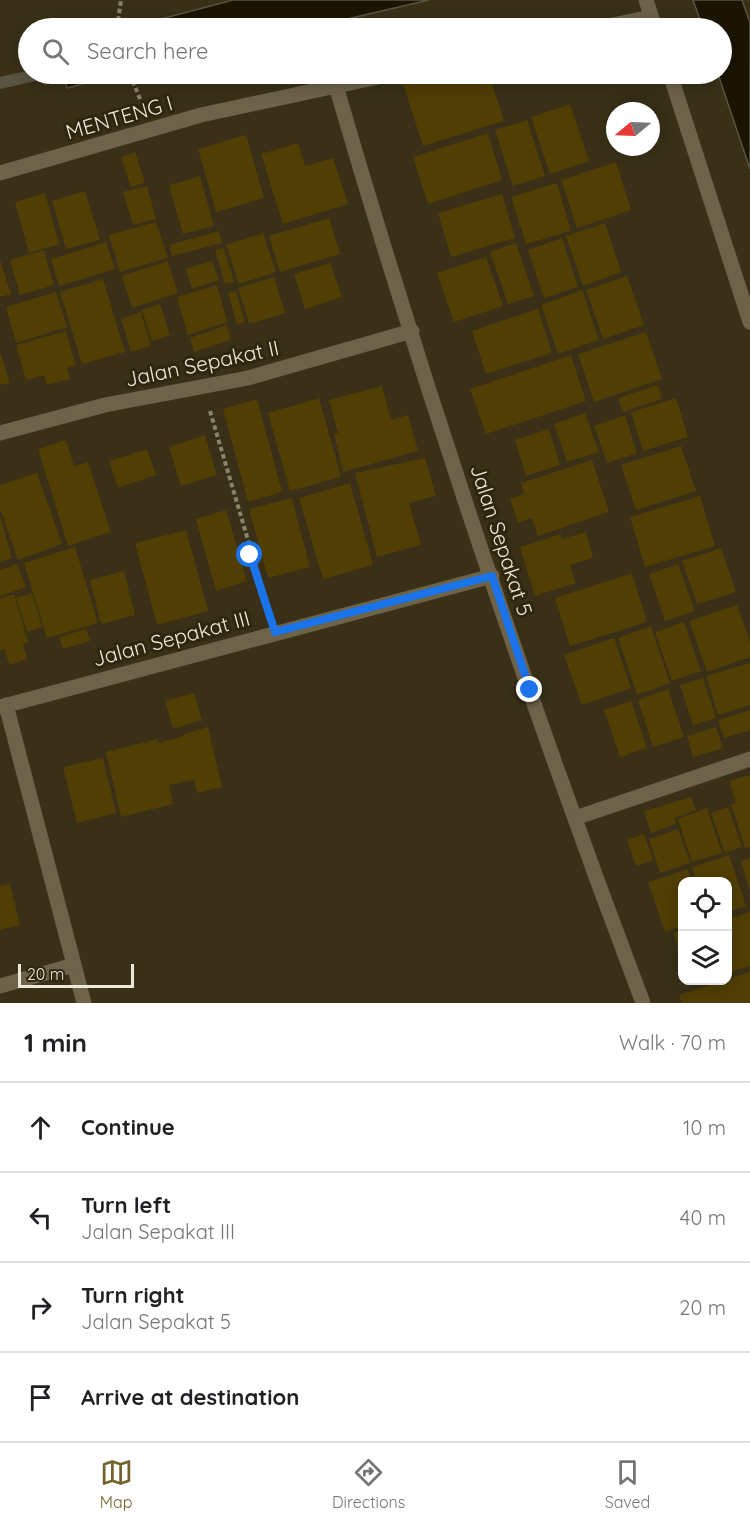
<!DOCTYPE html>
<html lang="en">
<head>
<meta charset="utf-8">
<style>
	body { margin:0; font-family:Quicksand,sans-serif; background:#f6f6f6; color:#202124 }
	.controls { position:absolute; right:18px; bottom:18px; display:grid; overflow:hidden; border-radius:12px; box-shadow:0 3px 15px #0003 }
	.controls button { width:54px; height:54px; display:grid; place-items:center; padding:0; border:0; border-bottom:2px solid #e0e0e0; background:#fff; color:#202124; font:30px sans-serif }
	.compass { position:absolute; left:606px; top:102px; width:54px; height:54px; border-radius:50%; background:#fff; box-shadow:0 3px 15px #0003; rotate:251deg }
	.scale { position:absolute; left:18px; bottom:15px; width:116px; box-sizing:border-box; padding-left:6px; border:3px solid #ede8d9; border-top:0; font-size:16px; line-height:21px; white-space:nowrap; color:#ede8d9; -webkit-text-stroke:4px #2f260d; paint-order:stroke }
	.stop { position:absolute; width:18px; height:18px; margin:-14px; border:4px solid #1a73e8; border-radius:50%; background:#fff }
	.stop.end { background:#1a73e8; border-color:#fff; box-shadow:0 2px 6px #0008 }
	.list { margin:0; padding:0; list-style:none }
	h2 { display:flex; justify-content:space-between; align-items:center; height:78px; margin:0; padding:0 24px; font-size:26px }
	h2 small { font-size:20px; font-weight:400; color:#757577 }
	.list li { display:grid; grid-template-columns:39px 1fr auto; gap:18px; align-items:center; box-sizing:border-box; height:90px; padding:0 24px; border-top:2px solid #e0e0e0 }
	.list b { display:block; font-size:22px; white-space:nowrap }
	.list p { margin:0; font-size:20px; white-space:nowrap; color:#757577 }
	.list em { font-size:20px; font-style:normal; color:#757577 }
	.icon { flex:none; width:33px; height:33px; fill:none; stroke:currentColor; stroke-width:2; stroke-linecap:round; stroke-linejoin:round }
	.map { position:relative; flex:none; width:750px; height:1003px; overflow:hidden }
	.search { position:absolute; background:#fff; box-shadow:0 3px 15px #0003; left:18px; right:18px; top:18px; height:66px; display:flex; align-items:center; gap:15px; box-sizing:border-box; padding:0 21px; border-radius:33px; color:#757577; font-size:22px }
	.sheet { height:438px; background:#fff }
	nav { display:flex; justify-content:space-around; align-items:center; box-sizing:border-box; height:84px; border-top:2px solid #e0e0e0; background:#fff; font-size:16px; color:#757577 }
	nav a { display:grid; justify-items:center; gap:3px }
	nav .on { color:#75622b }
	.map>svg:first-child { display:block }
	.water { fill:#1b1401; stroke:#5a5442; stroke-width:1.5 }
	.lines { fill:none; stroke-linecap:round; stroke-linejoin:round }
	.stream { stroke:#5a5442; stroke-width:12 }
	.building { fill:#503e04 }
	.path { stroke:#8a836f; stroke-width:4; stroke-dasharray:4.5 3; stroke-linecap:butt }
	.minor { stroke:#6e6349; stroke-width:15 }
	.route { stroke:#1a73e8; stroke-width:8 }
	.labels { text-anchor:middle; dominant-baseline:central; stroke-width:6; stroke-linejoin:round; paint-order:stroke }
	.street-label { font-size:21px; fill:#ede8d9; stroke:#2f260d }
</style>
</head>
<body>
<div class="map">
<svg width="750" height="1003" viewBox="0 0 750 1003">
	<rect width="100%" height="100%" fill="#393017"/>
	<g class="water">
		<path d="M233,0H429L308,28H127Z"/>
		<path d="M693,0H742L750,23V169L718,74H722V28H703Z"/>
		<path d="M63,74H120L67,88Z"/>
	</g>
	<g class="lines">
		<path class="stream" d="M0,83L40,74"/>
	</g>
	<g class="building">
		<path d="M435,74H489L504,121L423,146L403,83Z"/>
		<path d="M570,104L589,161L550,174L531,117Z"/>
		<path d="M527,120L545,176L513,186L495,130Z"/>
		<path d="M488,133L502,180L428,204L413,157Z"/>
		<path d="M246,135L264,198L216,212L198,149Z"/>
		<path d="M298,143L305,166L333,158L348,204L283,224L261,154Z"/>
		<path d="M135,152L145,183L131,187L121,157Z"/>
		<path d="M616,162L631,210L577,228L561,180Z"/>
		<path d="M200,176L214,226L183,234L169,185Z"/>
		<path d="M557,183L571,231L526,244L511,197Z"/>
		<path d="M147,186L156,219L133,225L123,192Z"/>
		<path d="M85,191L100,240L66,249L52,201Z"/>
		<path d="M45,193L59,244L29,253L15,202Z"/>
		<path d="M502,194L515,238L451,257L438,213Z"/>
		<path d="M329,218L340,254L280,272L269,236Z"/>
		<path d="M156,222L168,258L120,272L109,235Z"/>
		<path d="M605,223L621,272L583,286L566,236Z"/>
		<path d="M219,231L222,243L172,256L169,245Z"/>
		<path d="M263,233L276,272L239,284L226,245Z"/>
		<path d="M562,238L578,287L544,298L528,250Z"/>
		<path d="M106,242L115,269L59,286L51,259Z"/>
		<path d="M516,243L534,296L508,304L490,252Z"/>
		<path d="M224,248L234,282L225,284L215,250Z"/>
		<path d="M44,250L54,285L20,295L10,260Z"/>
		<path d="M486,257L503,306L454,322L437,273Z"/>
		<path d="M0,260L11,294L0,297Z"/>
		<path d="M168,261L178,293L132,308L122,276Z"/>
		<path d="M212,261L219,280L192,289L186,269Z"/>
		<path d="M330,263L342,297L305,309L294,274Z"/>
		<path d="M627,276L644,325L603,339L586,290Z"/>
		<path d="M274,277L285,313L249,324L238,288Z"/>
		<path d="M103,279L125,352L82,364L60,292Z"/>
		<path d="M217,285L227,322L188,335L177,297Z"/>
		<path d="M582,290L599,340L558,354L541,305Z"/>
		<path d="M236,291L245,322L237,324L228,293Z"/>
		<path d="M56,292L67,327L16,343L6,307Z"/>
		<path d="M160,304L170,335L152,341L142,310Z"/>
		<path d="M538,309L552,353L486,374L472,331Z"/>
		<path d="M141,312L151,346L131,352L121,319Z"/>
		<path d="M227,325L231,340L194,352L190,338Z"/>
		<path d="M66,331L76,366L67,368L70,379L47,385L44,375L26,380L16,345Z"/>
		<path d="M646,332L662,379L594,402L578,354Z"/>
		<path d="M0,352L10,383L0,385Z"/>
		<path d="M571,355L586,401L486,434L470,389Z"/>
		<path d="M658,385L662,399L623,412L618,398Z"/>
		<path d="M382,386L391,420L408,415L418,451L343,472L334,434L338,433L329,400Z"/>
		<path d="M319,398L341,477L290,491L268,413Z"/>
		<path d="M676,398L688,437L643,451L631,412Z"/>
		<path d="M257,399L282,492L248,502L223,409Z"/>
		<path d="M585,413L599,452L567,462L554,424Z"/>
		<path d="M625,415L637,453L607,463L594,426Z"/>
		<path d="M549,429L560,465L526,476L515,440Z"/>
		<path d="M205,435L217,475L181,486L169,447Z"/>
		<path d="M66,440L74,466L88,462L111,532L68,546L38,449Z"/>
		<path d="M681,446L696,491L636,510L621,465Z"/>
		<path d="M147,449L156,475L118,488L109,461Z"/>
		<path d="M425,458L436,496L409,503L421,545L377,557L355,473Z"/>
		<path d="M592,460L609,512L538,536L532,518L518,523L510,499L524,494L521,483Z"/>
		<path d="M37,473L62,544L18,560L0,509V485Z"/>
		<path d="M350,483L373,565L323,579L299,498Z"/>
		<path d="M700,496L715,546L645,567L630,517Z"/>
		<path d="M292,498L310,567L268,578L249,509Z"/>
		<path d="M226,510L247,581L216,591L196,519Z"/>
		<path d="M1,518L12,558L0,562V519Z"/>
		<path d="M186,530L208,611L157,625L135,543Z"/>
		<path d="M586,532L593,558L570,565L576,583L535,596L520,547L561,534L562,539Z"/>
		<path d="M75,547L98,623L47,638L24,563Z"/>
		<path d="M721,548L736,592L697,604L682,561Z"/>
		<path d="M17,564L26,587L0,596V570Z"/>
		<path d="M678,564L695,611L665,621L649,574Z"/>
		<path d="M124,571L135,615L101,624L90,580Z"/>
		<path d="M632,573L647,622L570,646L555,598Z"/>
		<path d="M32,593L42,627L27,632L16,598Z"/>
		<path d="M14,594L28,642L23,644L27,659L9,665L5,649L0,651V598Z"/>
		<path d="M737,605L750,642V657L707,672L689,621Z"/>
		<path d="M684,622L701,671L672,681L655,632Z"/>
		<path d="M651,626L670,683L637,695L618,638Z"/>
		<path d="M86,629L90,641L63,649L59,637Z"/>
		<path d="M614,638L631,688L582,705L564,655Z"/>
		<path d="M750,663V705L718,715L706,676Z"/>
		<path d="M703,678L716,718L693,725L680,685Z"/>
		<path d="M668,689L684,737L653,747L638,700Z"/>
		<path d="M194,693L202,720L173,729L165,701Z"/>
		<path d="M631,701L647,748L620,757L604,710Z"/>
		<path d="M750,710V730L724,738L718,720Z"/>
		<path d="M208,727L222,787L197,793L194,780L169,785L173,804L121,817L106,752L158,739V743L184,736V734Z"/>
		<path d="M716,727L723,748L693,757L687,736Z"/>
		<path d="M103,758L116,813L77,823L63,767Z"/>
		<path d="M750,775V847L745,848L731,804L736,803L729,781Z"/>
		<path d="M691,797L696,810L674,818L676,824L651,833L644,811Z"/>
		<path d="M728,807L742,847L725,853L711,813Z"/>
		<path d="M707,808L722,853L692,862L678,819Z"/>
		<path d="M678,829L690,863L660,873L649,839Z"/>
		<path d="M644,834L653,860L636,866L627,840Z"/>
		<path d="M729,855L746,906L728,912V882H696L692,867Z"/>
		<path d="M750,858V889H749L741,861Z"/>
		<path d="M688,869L692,882H682V926L665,932L648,882Z"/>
		<path d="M10,884L20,925L0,930V886Z"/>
		<path d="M750,912V966L731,972L728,962V919Z"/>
		<path d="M682,930V960L673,933Z"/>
		<path d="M750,972V1003H682L679,995Z"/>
		<path d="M689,980H705V981L691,986Z"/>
	</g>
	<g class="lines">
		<g class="path">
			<path d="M117,28L121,0"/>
			<path d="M130,74L142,104"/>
			<path d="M210,411L268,608"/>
		</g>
		<g class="minor">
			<path d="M646,0L655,28"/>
			<path d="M598,28L651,17"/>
			<path d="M670,74L750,322"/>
			<path d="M336,86C426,395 529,702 643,1003"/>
			<path d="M0,173L201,115L392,74"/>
			<path d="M0,433L105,405L248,378L412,331"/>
			<path d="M6,705L84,1003"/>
			<path d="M0,707L492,576"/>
			<path d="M575,818L750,759"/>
			<path d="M0,986L74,965"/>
		</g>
	</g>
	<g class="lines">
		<path class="route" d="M250,555L275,632L492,576L530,690"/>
	</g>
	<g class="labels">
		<g class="street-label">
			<text transform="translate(119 117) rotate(-16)">MENTENG I</text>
			<text transform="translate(202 363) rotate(-12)">Jalan Sepakat II</text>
			<text transform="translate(502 540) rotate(72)">Jalan Sepakat 5</text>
			<text transform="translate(171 638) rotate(-15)">Jalan Sepakat III</text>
		</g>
	</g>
</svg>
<div class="controls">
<button><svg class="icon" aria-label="locate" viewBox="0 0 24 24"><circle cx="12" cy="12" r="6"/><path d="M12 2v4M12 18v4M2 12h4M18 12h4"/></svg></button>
<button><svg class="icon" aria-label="layers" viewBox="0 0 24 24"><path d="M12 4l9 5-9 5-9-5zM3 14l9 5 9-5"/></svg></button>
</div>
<svg class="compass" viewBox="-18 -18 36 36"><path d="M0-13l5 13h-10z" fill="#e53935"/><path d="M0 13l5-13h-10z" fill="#757577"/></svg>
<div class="scale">20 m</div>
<div class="stop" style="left:250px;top:555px"></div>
<div class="stop end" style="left:530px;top:690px"></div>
<div class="search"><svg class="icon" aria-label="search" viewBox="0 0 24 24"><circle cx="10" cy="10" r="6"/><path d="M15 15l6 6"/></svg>Search here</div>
</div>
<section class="sheet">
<h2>1 min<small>Walk · 70 m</small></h2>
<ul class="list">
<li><svg class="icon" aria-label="ahead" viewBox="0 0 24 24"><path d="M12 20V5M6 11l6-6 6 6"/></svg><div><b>Continue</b></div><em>10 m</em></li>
<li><svg class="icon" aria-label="left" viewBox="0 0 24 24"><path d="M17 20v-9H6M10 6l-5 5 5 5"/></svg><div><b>Turn left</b><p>Jalan Sepakat III</p></div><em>40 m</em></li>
<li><svg class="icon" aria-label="right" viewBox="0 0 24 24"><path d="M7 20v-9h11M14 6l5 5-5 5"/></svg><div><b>Turn right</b><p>Jalan Sepakat 5</p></div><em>20 m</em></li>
<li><svg class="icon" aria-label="arrive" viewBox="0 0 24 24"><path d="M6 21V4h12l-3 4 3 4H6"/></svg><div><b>Arrive at destination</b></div></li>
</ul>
</section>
<nav>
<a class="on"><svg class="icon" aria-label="map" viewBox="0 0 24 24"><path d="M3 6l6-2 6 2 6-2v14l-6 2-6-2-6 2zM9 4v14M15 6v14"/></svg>Map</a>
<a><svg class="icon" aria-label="directions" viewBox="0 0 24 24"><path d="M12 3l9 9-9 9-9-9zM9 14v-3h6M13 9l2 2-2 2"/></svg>Directions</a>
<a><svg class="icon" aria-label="saved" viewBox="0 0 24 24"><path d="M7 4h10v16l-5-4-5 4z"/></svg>Saved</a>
</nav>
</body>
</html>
